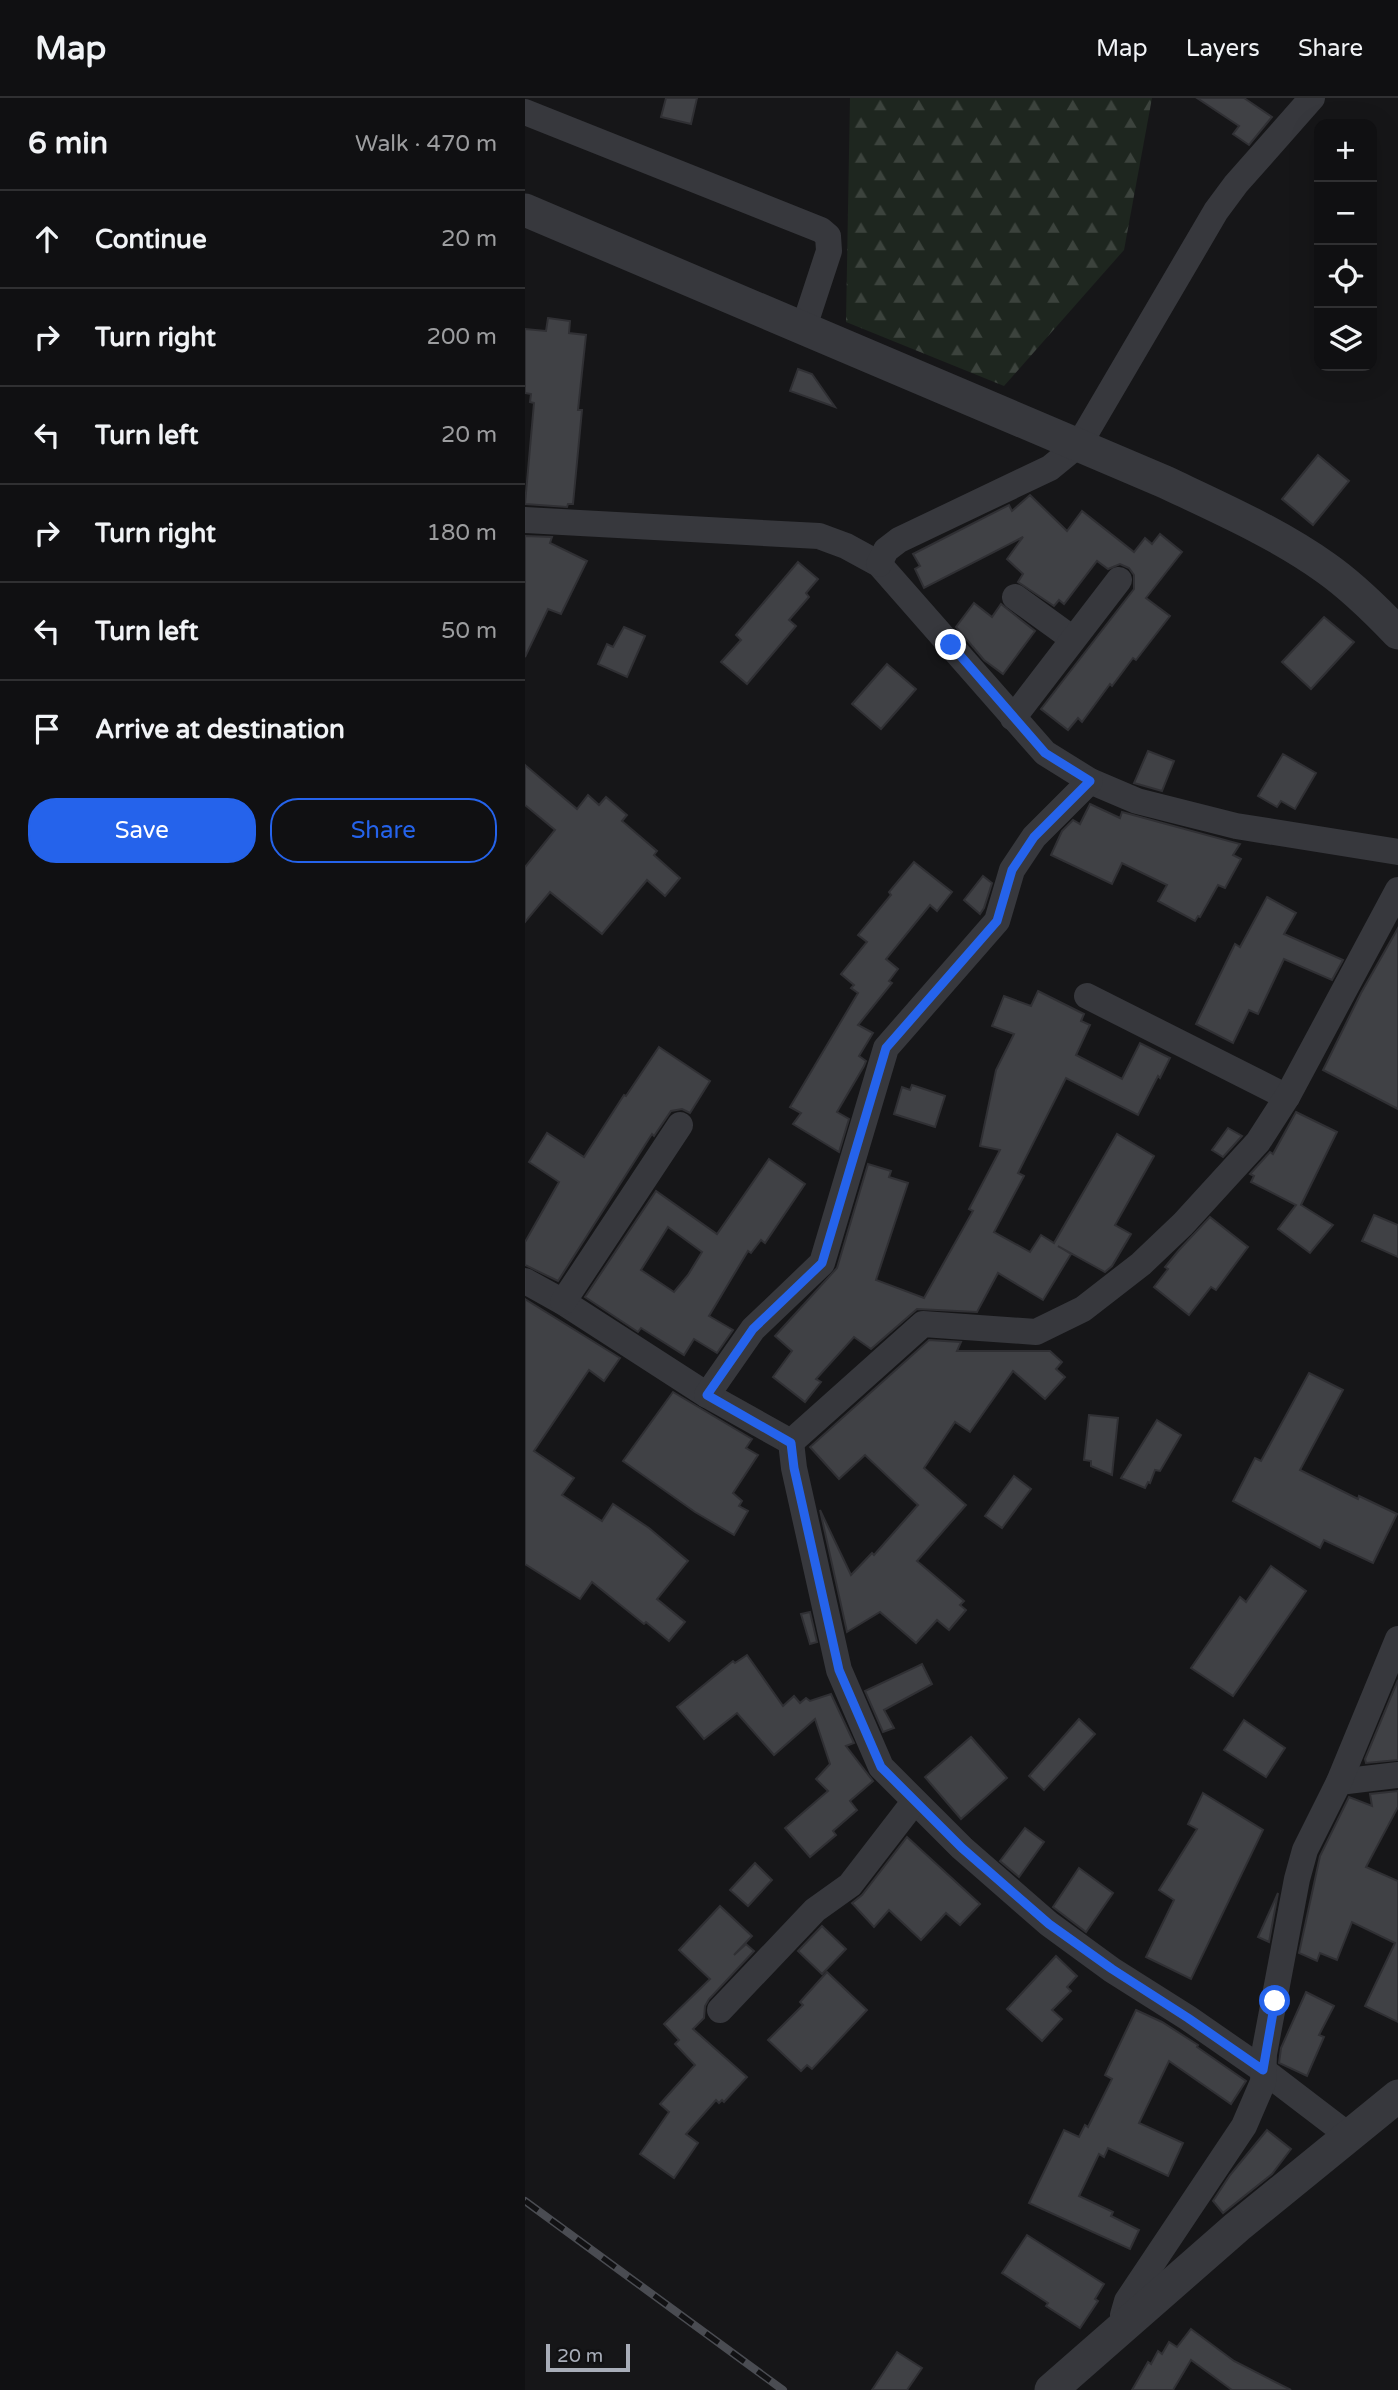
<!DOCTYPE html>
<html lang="en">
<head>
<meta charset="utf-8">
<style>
	body { margin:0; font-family:"Varela Round",sans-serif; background:#1e1e20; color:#f1f3f6 }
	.controls { position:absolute; right:21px; top:21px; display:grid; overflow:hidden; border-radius:14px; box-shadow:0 7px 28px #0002 }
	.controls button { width:63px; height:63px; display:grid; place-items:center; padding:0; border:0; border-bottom:2px solid #303032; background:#101012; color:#f1f3f6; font:35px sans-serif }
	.scale { position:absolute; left:21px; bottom:18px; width:84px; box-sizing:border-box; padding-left:7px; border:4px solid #a8adb8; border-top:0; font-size:19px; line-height:24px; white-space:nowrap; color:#a8adb8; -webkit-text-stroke:5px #111113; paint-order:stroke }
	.stop { position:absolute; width:21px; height:21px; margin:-16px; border:5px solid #2563eb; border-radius:50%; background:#fff }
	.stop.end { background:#2563eb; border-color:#fff; box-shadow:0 2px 7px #0008 }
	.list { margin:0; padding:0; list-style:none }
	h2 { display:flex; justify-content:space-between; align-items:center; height:91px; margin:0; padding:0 28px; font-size:30px }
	h2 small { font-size:23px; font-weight:400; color:#9c9d9f }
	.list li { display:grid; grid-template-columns:46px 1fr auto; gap:21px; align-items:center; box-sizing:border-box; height:98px; padding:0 28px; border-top:2px solid #303032 }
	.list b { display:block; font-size:26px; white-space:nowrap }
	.list em { font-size:23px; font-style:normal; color:#9c9d9f }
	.actions { display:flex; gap:14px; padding:21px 28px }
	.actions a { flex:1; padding:16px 0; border:2px solid #2563eb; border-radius:28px; text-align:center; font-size:24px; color:#2563eb }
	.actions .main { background:#2563eb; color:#fff }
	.icon { flex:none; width:38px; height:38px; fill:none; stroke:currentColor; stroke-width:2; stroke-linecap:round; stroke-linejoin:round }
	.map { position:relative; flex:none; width:873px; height:2292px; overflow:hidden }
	header { display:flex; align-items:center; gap:42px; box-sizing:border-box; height:98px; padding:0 35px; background:#101012; border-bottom:2px solid #303032 }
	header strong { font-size:33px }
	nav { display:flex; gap:38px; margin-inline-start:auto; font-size:24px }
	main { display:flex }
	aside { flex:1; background:#101012 }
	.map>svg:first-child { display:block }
	.forest { fill:url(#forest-firs) }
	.building { fill:#404145; stroke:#303034; stroke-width:2; fill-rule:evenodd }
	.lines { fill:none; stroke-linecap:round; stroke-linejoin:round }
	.minor { stroke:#37383d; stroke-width:26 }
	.tertiary { stroke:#37383d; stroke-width:33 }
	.rail-casing { stroke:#4a4c52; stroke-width:8 }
	.rail { stroke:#111113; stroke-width:5; stroke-dasharray:16; stroke-linecap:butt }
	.route { stroke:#2563eb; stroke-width:9 }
</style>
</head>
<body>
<header>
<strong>Map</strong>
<nav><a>Map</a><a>Layers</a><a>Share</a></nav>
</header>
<main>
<aside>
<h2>6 min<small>Walk · 470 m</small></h2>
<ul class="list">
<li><svg class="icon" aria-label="ahead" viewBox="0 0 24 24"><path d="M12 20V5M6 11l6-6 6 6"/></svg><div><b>Continue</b></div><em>20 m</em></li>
<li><svg class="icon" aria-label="right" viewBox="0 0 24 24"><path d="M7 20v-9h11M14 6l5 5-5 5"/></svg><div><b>Turn right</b></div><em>200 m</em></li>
<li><svg class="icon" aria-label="left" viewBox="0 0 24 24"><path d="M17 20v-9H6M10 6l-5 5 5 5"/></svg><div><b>Turn left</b></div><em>20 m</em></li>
<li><svg class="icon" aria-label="right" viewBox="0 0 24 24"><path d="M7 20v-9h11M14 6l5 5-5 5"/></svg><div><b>Turn right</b></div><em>180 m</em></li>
<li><svg class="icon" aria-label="left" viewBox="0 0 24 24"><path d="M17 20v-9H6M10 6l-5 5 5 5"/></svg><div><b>Turn left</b></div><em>50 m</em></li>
<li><svg class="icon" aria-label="arrive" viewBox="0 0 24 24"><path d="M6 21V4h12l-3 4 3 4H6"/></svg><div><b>Arrive at destination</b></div></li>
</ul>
<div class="actions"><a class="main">Save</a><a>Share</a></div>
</aside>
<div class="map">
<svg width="873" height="2292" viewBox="0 0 873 2292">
	<defs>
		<pattern id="forest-firs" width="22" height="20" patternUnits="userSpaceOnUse" patternTransform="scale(1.75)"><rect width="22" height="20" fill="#1e261f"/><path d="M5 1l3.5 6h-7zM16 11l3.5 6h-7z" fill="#3c433d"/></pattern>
	</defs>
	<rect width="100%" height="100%" fill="#161618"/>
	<path class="forest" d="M325,0H627L599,152L479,288L321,224Z"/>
	<g class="building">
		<path d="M141,0H172L166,26L136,19Z"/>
		<path d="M672,0H719L747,19L724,47L708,36L714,28Z"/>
		<path d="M23,220L45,223L44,235L61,237L53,312H57L48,406H43L42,409L0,406L9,305L5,304L6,296L0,295V231L21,233Z"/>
		<path d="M273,271L287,276L310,309L265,293Z"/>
		<path d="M793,357L824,383L788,427L757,401Z"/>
		<path d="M505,397L542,433L557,413L609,454L620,440L627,446L635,436L657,454L621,500L645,518L611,562L608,560L587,588L585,586L557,624L553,620L543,632L516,611L609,491V477L604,470L595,466L583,471L572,463L539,506L534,502L529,508L493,484L498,476L482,461L498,439L399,490L390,471L395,468L388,456L484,407L487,413Z"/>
		<path d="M0,438L27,439L25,445L62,463L36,516L23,511L0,559Z"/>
		<path d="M273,464L293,481L281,495L284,499L264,522L271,528L222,586L196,564L216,542L211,537Z"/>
		<path d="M449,505L467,519L476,506L510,533L478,576L459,562L431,529Z"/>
		<path d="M799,519L829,544L786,591L757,564Z"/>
		<path d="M99,529L120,538L102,579L73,566L82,546L88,549Z"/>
		<path d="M362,566L391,591L356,631L327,606Z"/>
		<path d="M623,653L649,663L637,693L609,685Z"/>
		<path d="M758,656L791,675L770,711L756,703L752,709L733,698Z"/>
		<path d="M0,667L52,711L63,697L74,707L81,699L102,717L97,723L132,753L129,757L155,780L140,798L122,782L77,836L25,794L0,824V769L30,732L0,707Z"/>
		<path d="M565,706L595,720L597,714L715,746L708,757L716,761L700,790L693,787L675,819L673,818L670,823L633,803L642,787L597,765L587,786L526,757L537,733L548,722L555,726Z"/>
		<path d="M389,764L427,794L412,813L405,807L361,861L373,871L364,883L367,885L333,927L348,935L334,958L341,963L339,968L312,1014L324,1021L314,1054L268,1026L276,1015L265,1009L333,895L326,890L329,887L316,876L342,844L333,837L366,797L364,794Z"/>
		<path d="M458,778L467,785L459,810L455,816L439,802Z"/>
		<path d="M742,799L771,815L759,836L818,862L807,882L759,861L733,916L724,912L708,945L671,926L710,846L715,849Z"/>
		<path d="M873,830V1011L798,972L836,895Z"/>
		<path d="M513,893L559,916L556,923L565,927L551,957L597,981L615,945L645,960L635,980L633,978L613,1017L541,980L493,1075L499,1078L469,1134L505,1154L516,1137L529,1145L592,1036L629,1058L590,1127L606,1136L587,1168L580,1174L533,1148L546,1156L518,1202L473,1175L452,1214L392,1211L346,1251L329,1239L291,1281L296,1284L280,1304L248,1279L267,1253L250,1238L312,1170L343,1066L366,1073L364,1079L383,1085L351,1182L399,1200L448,1113L444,1111L475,1052L455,1048L471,972L489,936L467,928L479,898L506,908Z"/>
		<path d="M134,949L185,983L165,1015L157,1011L146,1013L129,1038L127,1036L33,1183L0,1167V1144L34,1084L4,1064L22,1035L59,1059L99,997L101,998Z"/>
		<path d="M387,987L420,998L410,1029L369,1016L377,989L385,992Z"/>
		<path d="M771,1014L812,1034L776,1107L808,1127L785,1155L753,1131L771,1107L726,1084L729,1078L725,1076L745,1054L748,1056Z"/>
		<path d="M703,1030L717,1038L698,1059L687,1052Z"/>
		<path d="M244,1061L280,1086L240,1145L236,1142L226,1155L223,1153L184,1218L208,1232L192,1255L169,1241L159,1257L116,1230L113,1234L60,1199L131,1093L192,1136ZM143,1129L177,1154L163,1177L149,1194L116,1172Z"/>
		<path d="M849,1117L873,1127V1159L837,1143Z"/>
		<path d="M685,1119L723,1149L691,1192L686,1189L664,1217L629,1189L643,1171L640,1169L654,1152Z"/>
		<path d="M0,1201L95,1260L79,1283L64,1272L9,1353L49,1380L37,1397L77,1423L88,1406L124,1430L163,1463L132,1501L160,1524L144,1543L121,1524L119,1526L67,1484L55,1501L0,1466Z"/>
		<path d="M404,1242L436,1244L432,1253H525L537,1264L531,1271L540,1279L520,1301L488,1273L445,1334L430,1324L399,1370L441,1407L392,1463L439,1503L435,1507L441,1512L424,1532L412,1522L391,1545L355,1514L322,1534L295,1412L326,1477L347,1455L349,1457L393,1407L340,1357L314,1381L285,1349Z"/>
		<path d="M784,1275L818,1292L775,1372L833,1401L834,1398L872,1416L848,1465L799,1442L795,1450L708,1403L730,1360L736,1363Z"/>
		<path d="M148,1294L227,1341L221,1350L233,1357L208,1395L217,1403L214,1408L223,1413L209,1437L170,1414L98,1363Z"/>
		<path d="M564,1317L593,1320L587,1377L566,1368V1363L559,1362Z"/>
		<path d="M632,1322L656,1337L635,1373L630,1372L625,1385L623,1384L620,1390L596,1380Z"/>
		<path d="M489,1378L506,1391L477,1430L460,1418Z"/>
		<path d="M746,1468L781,1493L708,1598L666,1570L715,1499L721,1504Z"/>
		<path d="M285,1514L292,1544L285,1546L276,1516Z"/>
		<path d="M222,1557L258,1608L269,1598L275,1605L281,1600L285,1603L306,1596L329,1645L321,1648L348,1683L325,1703L332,1712L308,1733L311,1737L285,1759L260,1730L303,1693L291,1681L305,1666L290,1621L249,1657L212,1615L179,1641L152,1609L208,1563L210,1565Z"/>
		<path d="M397,1566L407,1586L359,1612L369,1630L358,1634L340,1593Z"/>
		<path d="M873,1582V1662L841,1665L840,1661Z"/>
		<path d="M554,1621L570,1636L519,1692L504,1678Z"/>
		<path d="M719,1622L760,1650L741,1679L699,1652Z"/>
		<path d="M446,1639L482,1680L436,1721L400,1679Z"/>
		<path d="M873,1693V1709L841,1769L873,1783V1924L840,1908L870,1845L827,1824L812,1862L795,1855L792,1863L774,1855L795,1758L824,1699L847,1708L845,1696Z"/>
		<path d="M678,1695L738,1732L666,1881L621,1859L649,1802L634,1792L672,1731L663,1726Z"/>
		<path d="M500,1730L519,1744L494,1779L475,1763Z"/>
		<path d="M382,1739L455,1806L435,1827L421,1815L396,1842L364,1812L349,1829L327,1805L337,1797Z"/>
		<path d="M230,1765L247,1782L223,1808L205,1792Z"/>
		<path d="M554,1770L588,1795L561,1834L528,1809Z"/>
		<path d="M753,1795L744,1844L733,1839Z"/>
		<path d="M195,1808L227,1838L209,1857L221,1846L229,1853L184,1901L180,1908L179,1920L168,1931L222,1979L199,2004L197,2002L194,2005L191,2002L161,2036L173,2045L149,2080L115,2056L144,2014L135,2006L170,1967L150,1946L154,1942L139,1926L185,1881L154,1852Z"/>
		<path d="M297,1828L321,1851L297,1876L273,1853Z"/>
		<path d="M531,1858L552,1878L542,1889L546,1893L527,1912L537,1921L517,1943L482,1911Z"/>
		<path d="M302,1874L342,1912L287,1971L282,1967L276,1973L243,1942L278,1907L275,1904Z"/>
		<path d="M781,1894L809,1908L794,1937L799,1939L782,1978L754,1965L756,1950Z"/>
		<path d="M611,1912L637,1924L673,1947L672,1949L721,1983L706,2006L644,1963L614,2025L658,2045L643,2078L583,2050L579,2059L574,2056L554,2098L588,2114L586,2118L614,2132L605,2151L504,2105L539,2032L554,2039L560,2027L563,2029L587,1981L580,1977Z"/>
		<path d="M742,2032L766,2051L747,2076L698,2115L688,2103L705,2077Z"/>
		<path d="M502,2137L579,2186L570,2201L573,2203L555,2230L521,2208L523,2205L477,2175Z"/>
		<path d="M666,2231L709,2263L766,2292H707L666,2262L648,2292H607L623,2264L626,2266L633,2253L637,2256L644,2244L652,2249Z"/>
		<path d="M372,2254L397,2270L382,2292H347Z"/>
	</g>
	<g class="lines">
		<g class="minor">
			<path d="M0,14L296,132L303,138L304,153L279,229"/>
			<path d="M0,422L294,438L321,448L354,466L520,655L565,683L612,703L711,728L873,754"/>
			<path d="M354,466L361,452L374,442L525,370L553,347L562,333L691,113L711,86L787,0"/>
			<path d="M490,499L548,541"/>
			<path d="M488,620L594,482"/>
			<path d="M562,898L762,999"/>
			<path d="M0,1183L38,1204L182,1297L266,1344"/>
			<path d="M38,1204L155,1027"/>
			<path d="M182,1297L228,1231L297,1165L361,950L472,823L487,772L509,739L565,683"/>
			<path d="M266,1344L269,1370L314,1572L356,1669L437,1750L524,1826L587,1872L663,1920L738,1972L823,2037"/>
			<path d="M266,1344L398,1226L511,1234L558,1211L616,1166L658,1126L733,1044L762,999L873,792"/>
			<path d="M814,1684L873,1677"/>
			<path d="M195,1912L290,1812L325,1787L389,1704"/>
			<path d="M603,2225L598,2217L602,2203L719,2028L738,1984L739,1956L772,1781L780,1752L814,1684L873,1541"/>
		</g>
		<g class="tertiary">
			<path d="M0,112L640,384C695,410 752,435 801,470C828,489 851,512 873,535"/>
			<path d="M526,2292L712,2129L873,1998"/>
		</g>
		<defs>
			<path id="rail" d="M0,2103L258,2292"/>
		</defs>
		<use href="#rail" class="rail-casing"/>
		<use href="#rail" class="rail"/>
	</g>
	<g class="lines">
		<path class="route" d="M426,547L520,655L565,683L509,739L487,772L472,823L361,950L297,1165L228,1231L182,1297L266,1345L269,1370L314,1572L356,1669L437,1750L524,1826L587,1871L663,1920L738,1972L750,1903"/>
	</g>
</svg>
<div class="controls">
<button>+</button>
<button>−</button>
<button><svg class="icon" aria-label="locate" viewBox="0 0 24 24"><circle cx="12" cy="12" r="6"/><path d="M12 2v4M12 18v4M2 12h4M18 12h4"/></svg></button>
<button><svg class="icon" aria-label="layers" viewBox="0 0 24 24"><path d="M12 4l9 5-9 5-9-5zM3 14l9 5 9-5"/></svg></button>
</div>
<div class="scale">20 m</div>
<div class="stop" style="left:750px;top:1903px"></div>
<div class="stop end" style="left:426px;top:547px"></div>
</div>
</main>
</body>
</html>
